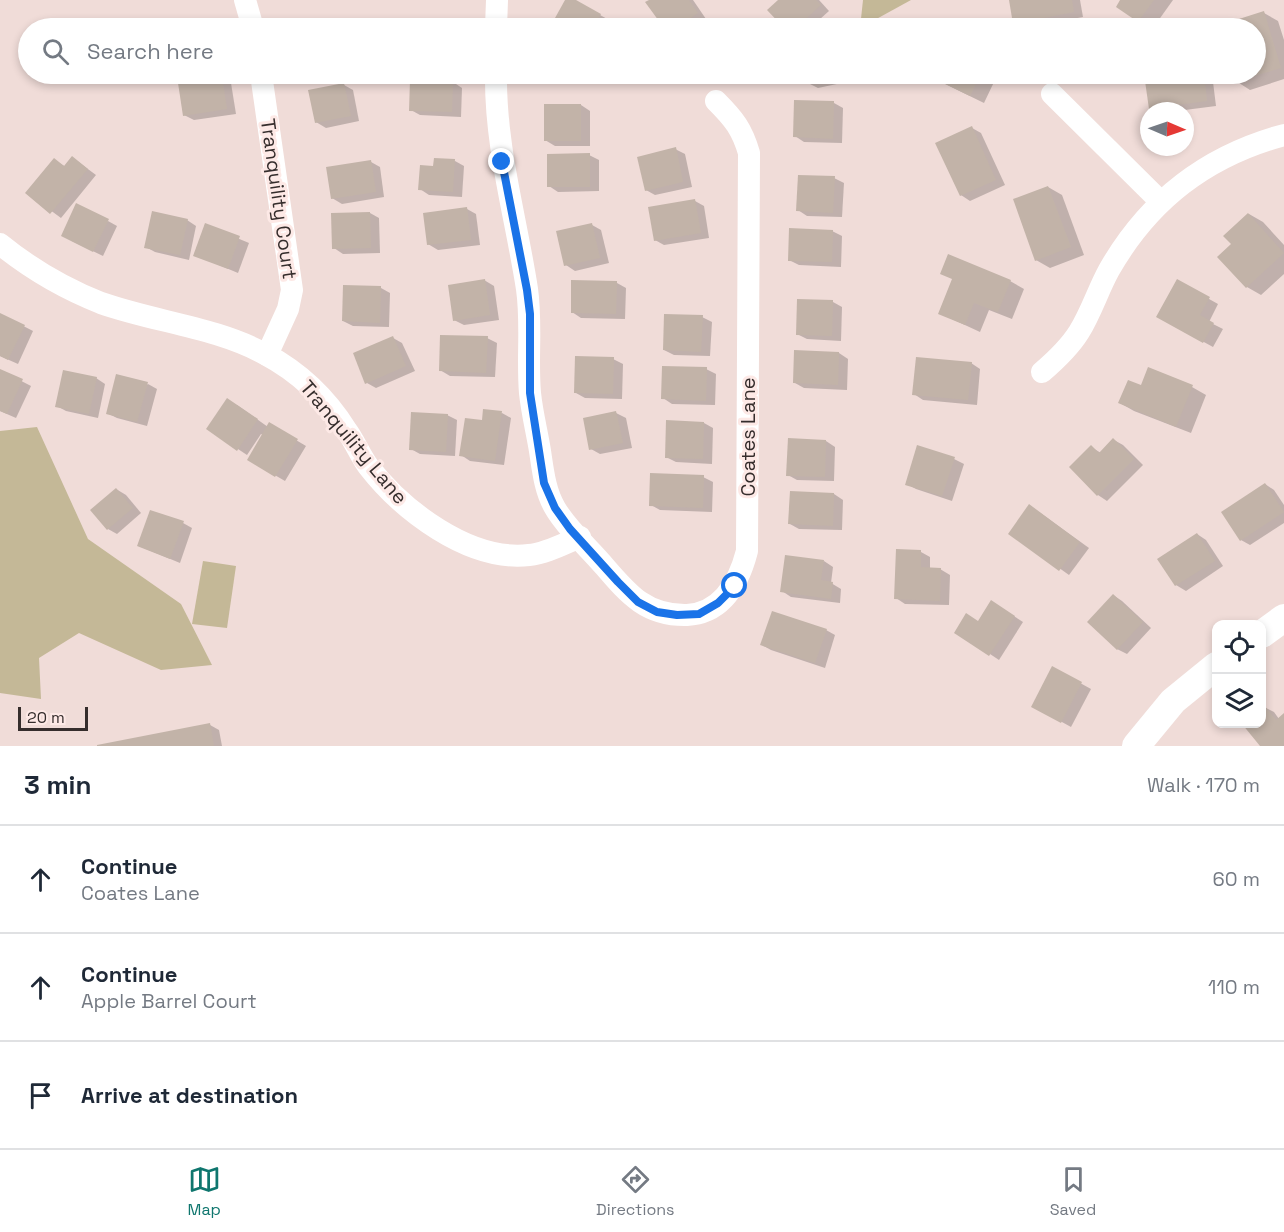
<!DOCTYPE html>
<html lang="en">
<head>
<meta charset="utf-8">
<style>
	body { margin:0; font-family:"Space Grotesk",sans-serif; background:#f6f6f7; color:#1f2937 }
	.controls { position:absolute; right:18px; bottom:18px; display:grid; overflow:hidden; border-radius:12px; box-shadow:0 3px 9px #0003 }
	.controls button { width:54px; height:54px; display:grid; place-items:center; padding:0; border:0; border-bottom:2px solid #e0e1e3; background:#fff; color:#1f2937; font:30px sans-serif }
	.compass { position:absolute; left:1140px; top:102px; width:54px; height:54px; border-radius:50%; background:#fff; box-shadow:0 3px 9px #0003; rotate:92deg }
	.scale { position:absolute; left:18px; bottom:15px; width:70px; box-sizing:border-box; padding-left:6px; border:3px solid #352d2c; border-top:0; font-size:16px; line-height:21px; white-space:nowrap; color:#352d2c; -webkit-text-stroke:4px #fde9e6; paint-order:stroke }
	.stop { position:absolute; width:18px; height:18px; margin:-14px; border:4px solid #1a73e8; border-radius:50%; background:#fff }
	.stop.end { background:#1a73e8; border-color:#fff; box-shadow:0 2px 6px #0008 }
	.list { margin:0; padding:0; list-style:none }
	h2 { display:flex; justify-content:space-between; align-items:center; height:78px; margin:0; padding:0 24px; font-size:26px }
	h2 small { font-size:20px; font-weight:400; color:#747a83 }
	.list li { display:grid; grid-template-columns:39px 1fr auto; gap:18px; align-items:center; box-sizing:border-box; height:108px; padding:0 24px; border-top:2px solid #e0e1e3 }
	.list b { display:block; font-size:22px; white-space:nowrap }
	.list p { margin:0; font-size:20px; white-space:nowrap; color:#747a83 }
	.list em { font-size:20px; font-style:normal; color:#747a83 }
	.icon { flex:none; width:33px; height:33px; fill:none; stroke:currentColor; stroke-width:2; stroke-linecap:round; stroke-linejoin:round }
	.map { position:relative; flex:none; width:1284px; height:746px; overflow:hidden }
	.search { position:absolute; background:#fff; box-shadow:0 3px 9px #0003; left:18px; right:18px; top:18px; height:66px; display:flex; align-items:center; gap:15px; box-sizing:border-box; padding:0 21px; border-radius:33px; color:#747a83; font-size:22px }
	.sheet { height:402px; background:#fff }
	nav { display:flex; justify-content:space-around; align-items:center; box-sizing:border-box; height:84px; border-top:2px solid #e0e1e3; background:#fff; font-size:16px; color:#747a83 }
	nav a { display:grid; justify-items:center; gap:3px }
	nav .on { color:#0f766e }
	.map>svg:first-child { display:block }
	.green { fill:#c4b897 }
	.shadow { fill:#0003 }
	.building { fill:#c2b3a8 }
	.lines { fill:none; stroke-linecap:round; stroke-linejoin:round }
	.minor { stroke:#fff; stroke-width:22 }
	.tertiary { stroke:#fff; stroke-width:28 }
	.route { stroke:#1a73e8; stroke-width:8 }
	.labels { text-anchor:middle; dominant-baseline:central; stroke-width:6; stroke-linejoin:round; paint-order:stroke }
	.street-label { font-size:20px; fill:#352d2c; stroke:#fde9e6 }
</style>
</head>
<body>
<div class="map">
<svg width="1284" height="746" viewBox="0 0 1284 746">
	<rect width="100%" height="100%" fill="#f0dcd8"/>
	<g class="green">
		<path d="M863,0H911L860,28Z"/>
		<path d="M37,427L88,539L181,604L212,665L161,670L79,633L39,658L41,699L0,693V431Z"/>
		<path d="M203,561L236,566L227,628L192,624Z"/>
	</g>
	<g class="shadow">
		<path d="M566,0H573L609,20L605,28H556L552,26Z"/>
		<path d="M651,0H693L706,19L693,28H666L648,3Z"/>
		<path d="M780,0H819L829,11L810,28H786L769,11Z"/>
		<path d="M1010,0H1080L1083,17L1024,28L1015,23Z"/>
		<path d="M1122,0H1173L1153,28L1118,6Z"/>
		<path d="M1264,13L1278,21L1284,40V79L1250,90L1236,81L1233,74H1256V28H1220L1219,27Z"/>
		<path d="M410,26L447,27L449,28H410Z"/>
		<path d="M319,74H352L327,78Z"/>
		<path d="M639,74H663L658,84Z"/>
		<path d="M806,74H849L851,81L818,88L808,83Z"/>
		<path d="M929,74H985L984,76L994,82L984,103L943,83Z"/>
		<path d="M1145,74H1212L1216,106L1177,111H1155L1150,108Z"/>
		<path d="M222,78L231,83L236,114L194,120L184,115Z"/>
		<path d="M453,82L462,88L461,117L420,115L411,110Z"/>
		<path d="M344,85L353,90L359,121L326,128L316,122Z"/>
		<path d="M834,103L843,108L842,143L804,142L795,136Z"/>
		<path d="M581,105L590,111V146H555L545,140Z"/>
		<path d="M972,128L981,133L1005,185L970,201L961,195Z"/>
		<path d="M675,149L685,154L692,187L655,195L646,190Z"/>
		<path d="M589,155L599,160V191L558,192L549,186Z"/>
		<path d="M73,158L96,175L61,218L27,193L54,160L66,167Z"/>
		<path d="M455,161L464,166L462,197L429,195L420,189L435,168Z"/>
		<path d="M371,162L380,167L384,197L342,204L332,198Z"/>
		<path d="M834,178L844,183L842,217L807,216L798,210Z"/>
		<path d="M1048,187L1062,195L1084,255L1050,268L1036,260Z"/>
		<path d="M695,201L704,206L709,238L664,245L655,240Z"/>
		<path d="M467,209L476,214L480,245L438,250L428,244Z"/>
		<path d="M370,213L379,218L380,253L343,254L334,248Z"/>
		<path d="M1249,214L1263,222L1284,245V274L1261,295L1247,287L1219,257L1233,244Z"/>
		<path d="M187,220L196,226L189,260L155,252L146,247Z"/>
		<path d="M108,221L117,226L103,256L72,241Z"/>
		<path d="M206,225L249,243L238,273L195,255Z"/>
		<path d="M592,225L601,230L609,263L575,271L566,265Z"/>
		<path d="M832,231L842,236L841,267L799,265L789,260Z"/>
		<path d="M484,280L494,286L499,320L464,325L454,320Z"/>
		<path d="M1010,281L1024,289L1012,319L989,310L980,332L939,313Z"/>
		<path d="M1177,281L1218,304L1209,322L1223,329L1213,347L1158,317Z"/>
		<path d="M617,283L626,288L625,319L581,318L572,312Z"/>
		<path d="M381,288L390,293L389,327L353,326L343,321Z"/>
		<path d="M798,301L833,302L842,307L841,341L807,339L797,334Z"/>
		<path d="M0,314L33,331L18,364L0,356Z"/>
		<path d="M702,317L712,322L710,356L674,355L664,350Z"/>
		<path d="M393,338L402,343L415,371L376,388L367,383Z"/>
		<path d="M487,338L497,343L495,377L450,376L440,370Z"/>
		<path d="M839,353L848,359L847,390L804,388L795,383Z"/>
		<path d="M613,359L623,364L622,399L585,398L576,393Z"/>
		<path d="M971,363L980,369L977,405L923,400L914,394Z"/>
		<path d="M706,369L716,374L715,405L672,404L663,398Z"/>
		<path d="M0,370L31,386L16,418L0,411Z"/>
		<path d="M96,378L105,384L98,418L66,411L57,406Z"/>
		<path d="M148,384L157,389L147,426L117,418L107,413Z"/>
		<path d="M1142,387H1192L1206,395L1191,433L1134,411L1120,403Z"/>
		<path d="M237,405L268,427L269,424L306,446L285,481L249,460L263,435L261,434L247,455L238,449Z"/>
		<path d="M502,413L511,418L504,465L470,461L461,455L483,422Z"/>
		<path d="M616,413L626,418L632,448L600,454L591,449Z"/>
		<path d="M447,415L457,420L455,456L420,454L411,449Z"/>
		<path d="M704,423L713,428L712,464L676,462L666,457Z"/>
		<path d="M1114,440L1123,445L1143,465L1107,501L1098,495L1071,467L1091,447L1101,453Z"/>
		<path d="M826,441L835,447L834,481L797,480L788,475Z"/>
		<path d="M918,447L954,459L964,464L952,501L916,489L907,484Z"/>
		<path d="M703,477L713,482L712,512L660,510L651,505Z"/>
		<path d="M1265,484L1274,490L1284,505V523L1250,545L1241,540Z"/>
		<path d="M116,489L126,495L141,513L117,534L108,529Z"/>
		<path d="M834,494L843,500L842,530L799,529L790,524Z"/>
		<path d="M1039,512L1089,548L1069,575L1010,533Z"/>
		<path d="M183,523L192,528L180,563L139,546Z"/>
		<path d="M1197,534L1206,540L1223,566L1186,591L1176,585L1159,559Z"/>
		<path d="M921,552L930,557V569H940L950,575L949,605L905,604L896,598Z"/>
		<path d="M824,561L833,567L831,583L841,589L840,603L791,597L782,591Z"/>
		<path d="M1113,595L1122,601L1151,628L1127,654L1117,649Z"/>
		<path d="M1000,607L1023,622L999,660L990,654Z"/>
		<path d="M826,630L835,635L825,668L771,650L762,645Z"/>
		<path d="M1053,668L1091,689L1071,727L1033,706Z"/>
		<path d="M1264,707L1274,712L1279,719L1284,715V746H1262L1244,724H1262V709Z"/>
		<path d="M210,725L219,730L222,746H99Z"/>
	</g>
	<g class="building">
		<path d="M565,0H576L601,14L593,28H553L550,27Z"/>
		<path d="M649,0H689L698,13L677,28H664L645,2Z"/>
		<path d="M778,0H816L821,5L796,28H784L767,10Z"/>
		<path d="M1009,0H1072L1074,12L1013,24Z"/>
		<path d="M1120,0H1154L1138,22L1116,7Z"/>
		<path d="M1264,11L1281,68L1234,82L1232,74H1256V28H1218L1217,26Z"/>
		<path d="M953,21L967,28H949Z"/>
		<path d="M408,24L447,25V28H408Z"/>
		<path d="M805,74H841L842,76L807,84Z"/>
		<path d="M928,74H981L970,96L927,75Z"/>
		<path d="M1144,74H1204L1207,101L1149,109Z"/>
		<path d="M222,77L227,109L183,116L178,83Z"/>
		<path d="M410,79L453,81L452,112L409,111Z"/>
		<path d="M344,83L351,116L315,123L308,90Z"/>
		<path d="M794,100L834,101L833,139L793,137Z"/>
		<rect x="544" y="104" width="37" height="37"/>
		<path d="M972,126L996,180L960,196L935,143Z"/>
		<path d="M676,147L683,182L645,191L637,157Z"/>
		<path d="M590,153V187H547V154Z"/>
		<path d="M72,156L88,169L50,214L25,193L54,158L64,166Z"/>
		<path d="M434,158L455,159L453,192L418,190L420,165L433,166Z"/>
		<path d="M371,160L376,192L331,199L326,167Z"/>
		<path d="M798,175L835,176L833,213L796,211Z"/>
		<path d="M1048,186L1071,247L1035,261L1013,199Z"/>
		<path d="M695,199L701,233L654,241L648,207Z"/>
		<path d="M76,203L109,219L93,252L61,236Z"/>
		<path d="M467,207L471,240L427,245L423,213Z"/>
		<path d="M152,211L188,219L180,255L144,248Z"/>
		<path d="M370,212L371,248L332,249L331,213Z"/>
		<path d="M1248,213L1284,253L1246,288L1217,257L1231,244L1223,236Z"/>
		<path d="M205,223L240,236L228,269L193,256Z"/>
		<path d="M592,223L600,258L564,266L556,231Z"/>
		<path d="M789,228L833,230L832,262L788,261Z"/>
		<path d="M948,254L1011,280L998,312L974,303L965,325L938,314L952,279L940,274Z"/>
		<path d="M485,279L490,315L453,321L448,285Z"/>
		<path d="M1177,279L1210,297L1200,315L1214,323L1203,343L1156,317Z"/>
		<path d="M571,280L617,281L616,314L571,313Z"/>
		<path d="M343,285L381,286L380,323L342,321Z"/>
		<path d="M797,299L833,300L832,336L796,335Z"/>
		<path d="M0,313L25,325L8,360L0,356Z"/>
		<path d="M664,314L703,315L701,352L663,350Z"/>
		<path d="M440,335L488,336L486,373L439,371Z"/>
		<path d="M393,336L406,366L365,384L353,353Z"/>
		<path d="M794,350L839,352L838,385L793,383Z"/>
		<path d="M575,356L614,357L613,394L574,393Z"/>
		<path d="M916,357L972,362L968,400L912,395Z"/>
		<path d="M662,366L707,367L706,401L661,399Z"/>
		<path d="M1148,367L1193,385L1176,427L1118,403L1128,380L1141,385Z"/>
		<path d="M0,369L23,379L7,414L0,411Z"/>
		<path d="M63,370L97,377L89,414L55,407Z"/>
		<path d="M116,374L148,382L137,422L106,414Z"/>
		<path d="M227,398L258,419L237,451L206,429Z"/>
		<path d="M483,409L502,411L495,461L459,456L465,418L482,420Z"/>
		<path d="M616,411L623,443L589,450L583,418Z"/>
		<path d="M411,412L448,414L446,452L409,450Z"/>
		<path d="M666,420L704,422L703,459L665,458Z"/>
		<path d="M269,422L298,439L275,477L247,460Z"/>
		<path d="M788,438L826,440L825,477L786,476Z"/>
		<path d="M1113,438L1134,459L1097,496L1069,467L1091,445L1099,453Z"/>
		<path d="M917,445L955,457L942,496L905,485Z"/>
		<path d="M650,473L704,475L703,508L649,506Z"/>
		<path d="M1265,483L1284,512L1240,541L1221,512Z"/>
		<path d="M116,488L133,508L107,530L90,510Z"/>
		<path d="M790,491L834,493L833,526L788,524Z"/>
		<path d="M1029,504L1080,542L1059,571L1008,534Z"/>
		<path d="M150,510L184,521L170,559L137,546Z"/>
		<path d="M1197,533L1215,561L1175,586L1157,559Z"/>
		<path d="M896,549L921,550V567L941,568L940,601L894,599Z"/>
		<path d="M785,555L824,560L821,580L833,582L831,599L780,592Z"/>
		<path d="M1113,594L1143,622L1117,650L1087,622Z"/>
		<path d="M991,600L1015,616L989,656L954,633L966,613L978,621Z"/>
		<path d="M772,611L827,629L815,663L760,645Z"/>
		<path d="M1052,666L1082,682L1061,723L1031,707Z"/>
		<path d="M1264,705L1276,720L1284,713V745L1282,746H1260L1242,724H1262V707Z"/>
		<path d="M210,723L214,746H97V745Z"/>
	</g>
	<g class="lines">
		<g class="minor">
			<path d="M245,0L253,28"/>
			<path d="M496,28L497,0"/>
			<path d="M261,74L292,290L288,309L267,355"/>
			<path d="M496,74C495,147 516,217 527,289C532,324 527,358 530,393C532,413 537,432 540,451C543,471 545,491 555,508C567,529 589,548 605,567C629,595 647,616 687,615C723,613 739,582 747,551L749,153C742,129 734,119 716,101"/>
			<path d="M1052,94L1160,201"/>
			<path d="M0,244C32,270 63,288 101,303C155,322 215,327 265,354C299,372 327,399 347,431C355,442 360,455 368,466C402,510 469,562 529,555C547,553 563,544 580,537"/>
			<path d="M1042,372C1056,360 1069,348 1079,332C1091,313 1098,290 1109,270C1149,200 1206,156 1284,135"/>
		</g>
		<g class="tertiary">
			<path d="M1262,634L1284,618"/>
			<path d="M1136,746L1173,701L1216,666"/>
		</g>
	</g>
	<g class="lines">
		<path class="route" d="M502,162L527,290L530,314V393L544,483L555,508L570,529L618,582L638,602L657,612L677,615L699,614L718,603L735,586"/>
	</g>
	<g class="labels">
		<g class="street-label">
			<text transform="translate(279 199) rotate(82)">Tranquility Court</text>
			<text transform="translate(748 437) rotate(-90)">Coates Lane</text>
			<text transform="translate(354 442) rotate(50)">Tranquility Lane</text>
		</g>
	</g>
</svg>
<div class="controls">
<button><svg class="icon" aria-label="locate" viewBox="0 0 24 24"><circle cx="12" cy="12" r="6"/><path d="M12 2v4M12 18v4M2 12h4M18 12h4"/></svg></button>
<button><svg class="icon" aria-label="layers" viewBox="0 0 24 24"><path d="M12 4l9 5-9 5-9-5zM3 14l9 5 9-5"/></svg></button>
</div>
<svg class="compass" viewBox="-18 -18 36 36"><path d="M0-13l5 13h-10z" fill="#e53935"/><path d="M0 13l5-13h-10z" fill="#747a83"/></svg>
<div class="scale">20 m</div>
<div class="stop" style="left:735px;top:586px"></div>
<div class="stop end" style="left:502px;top:162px"></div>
<div class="search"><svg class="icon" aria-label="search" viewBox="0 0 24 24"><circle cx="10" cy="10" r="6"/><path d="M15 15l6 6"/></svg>Search here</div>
</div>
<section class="sheet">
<h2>3 min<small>Walk · 170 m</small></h2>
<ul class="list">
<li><svg class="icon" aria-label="ahead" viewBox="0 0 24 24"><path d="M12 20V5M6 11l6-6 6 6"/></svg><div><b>Continue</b><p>Coates Lane</p></div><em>60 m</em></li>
<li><svg class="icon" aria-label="ahead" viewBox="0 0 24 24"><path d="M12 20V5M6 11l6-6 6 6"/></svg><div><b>Continue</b><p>Apple Barrel Court</p></div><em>110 m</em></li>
<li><svg class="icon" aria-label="arrive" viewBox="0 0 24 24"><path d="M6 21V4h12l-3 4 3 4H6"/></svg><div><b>Arrive at destination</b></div></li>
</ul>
</section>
<nav>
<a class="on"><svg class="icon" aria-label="map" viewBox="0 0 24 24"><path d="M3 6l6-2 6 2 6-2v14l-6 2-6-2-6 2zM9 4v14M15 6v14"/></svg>Map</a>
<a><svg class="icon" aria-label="directions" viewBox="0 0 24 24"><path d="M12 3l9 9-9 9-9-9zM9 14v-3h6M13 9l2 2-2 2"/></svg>Directions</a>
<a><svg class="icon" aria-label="saved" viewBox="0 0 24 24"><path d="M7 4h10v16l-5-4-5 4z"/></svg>Saved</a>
</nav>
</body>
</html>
